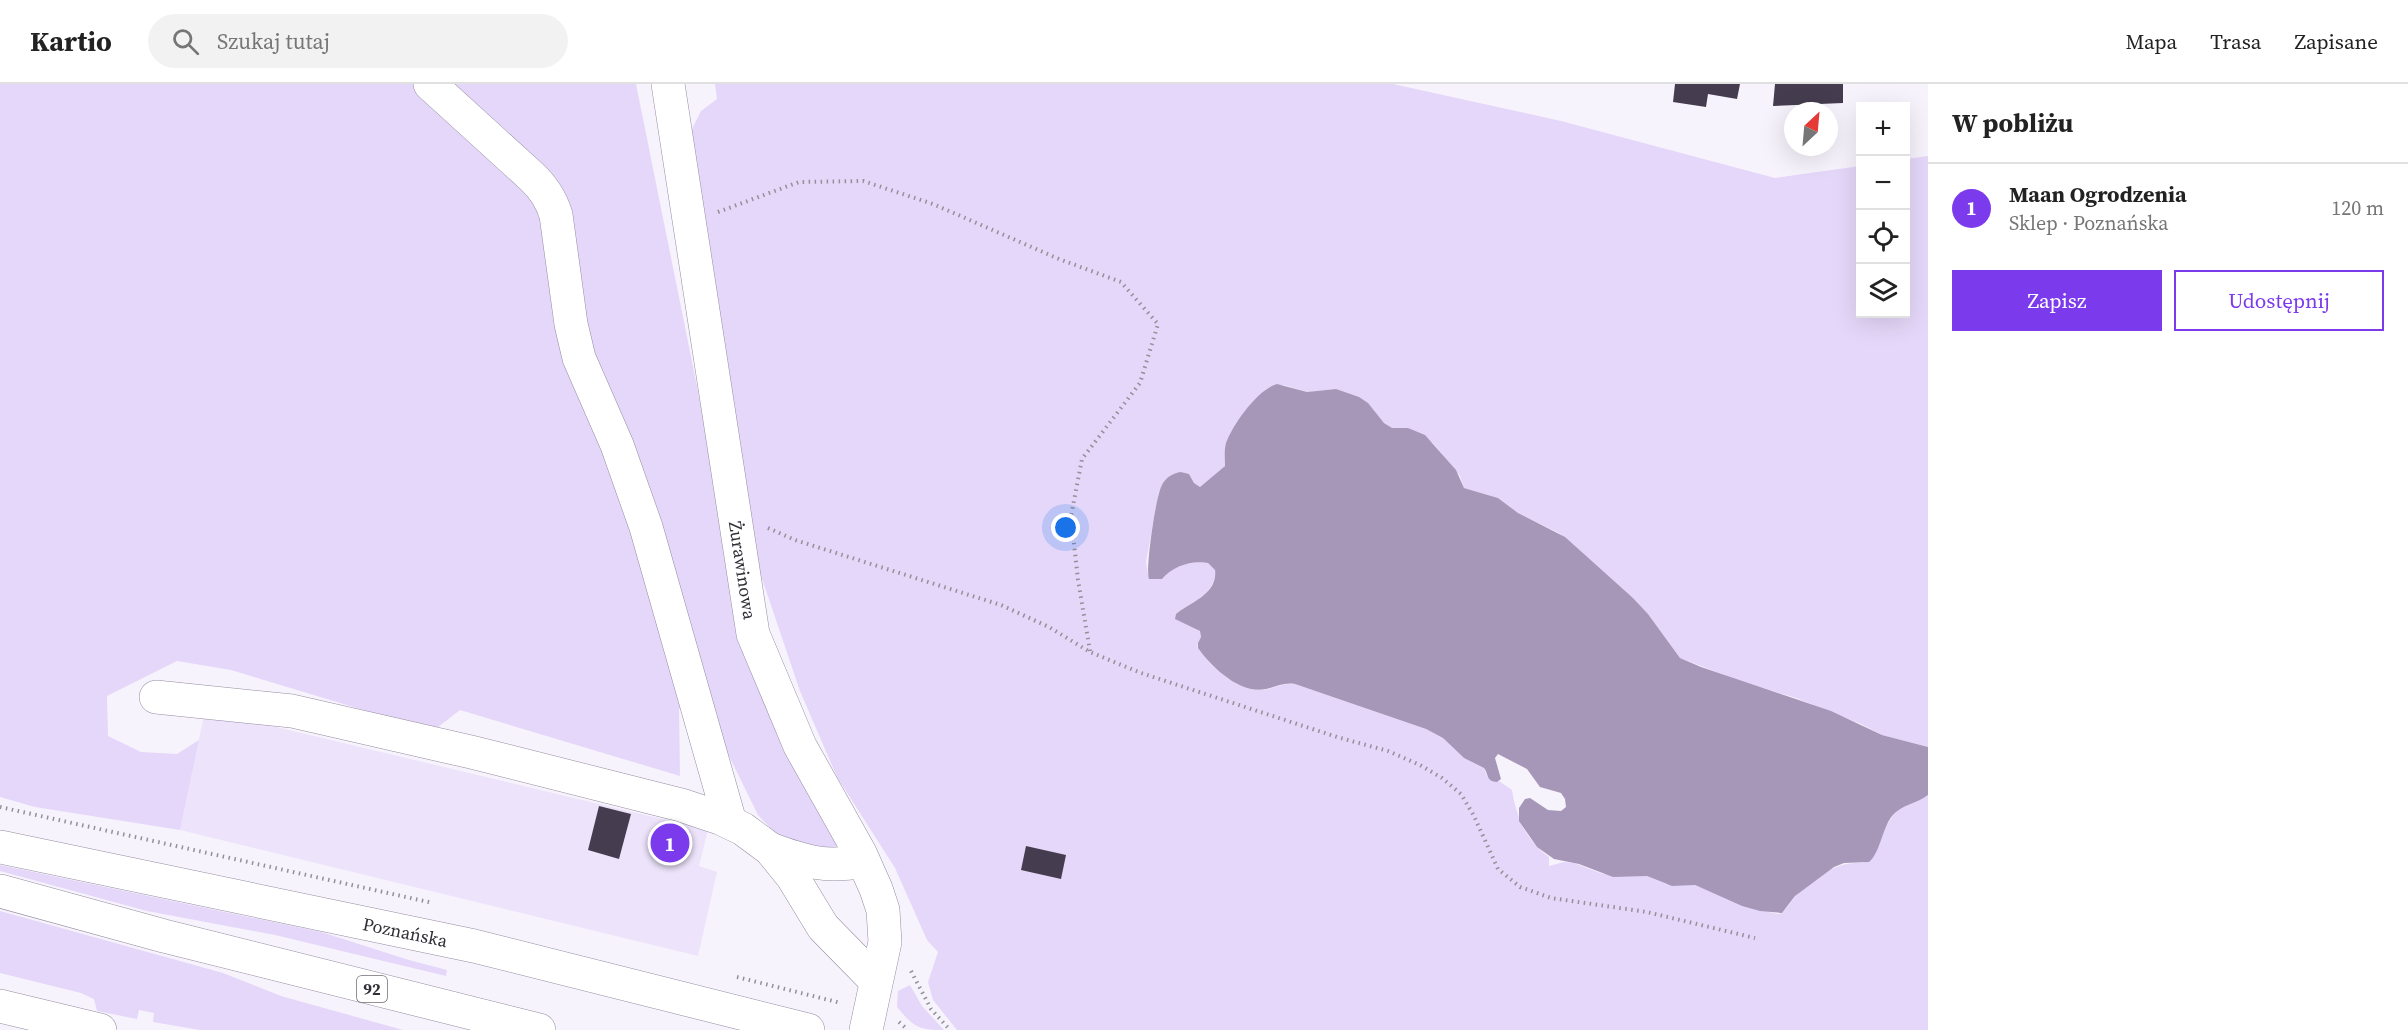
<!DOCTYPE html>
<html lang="pl">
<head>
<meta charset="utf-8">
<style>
	body { margin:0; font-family:"Source Serif 4",serif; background:#f2f2f2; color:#222 }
	.controls { position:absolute; right:18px; top:18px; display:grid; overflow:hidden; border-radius:0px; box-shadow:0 6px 24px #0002 }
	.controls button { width:54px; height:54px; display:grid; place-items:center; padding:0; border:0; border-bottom:2px solid #e0e0e0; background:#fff; color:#222; font:30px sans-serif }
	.compass { position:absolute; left:1784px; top:18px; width:54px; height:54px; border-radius:50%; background:#fff; box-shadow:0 6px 24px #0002; rotate:26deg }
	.you { position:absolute; left:1066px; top:444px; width:21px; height:21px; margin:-15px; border:4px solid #fff; border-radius:50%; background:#1a73e8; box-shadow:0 0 0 9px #1a73e833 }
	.badge { display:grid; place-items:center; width:39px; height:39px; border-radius:50%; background:#7c3aed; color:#fff; font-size:20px; font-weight:700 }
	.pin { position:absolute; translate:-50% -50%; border:3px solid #fff; box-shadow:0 2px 6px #0006 }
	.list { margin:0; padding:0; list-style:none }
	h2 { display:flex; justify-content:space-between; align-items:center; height:78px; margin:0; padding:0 24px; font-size:26px }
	h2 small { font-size:20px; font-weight:400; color:#767676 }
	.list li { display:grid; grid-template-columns:39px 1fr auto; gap:18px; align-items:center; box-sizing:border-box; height:90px; padding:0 24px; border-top:2px solid #e0e0e0 }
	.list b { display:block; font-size:22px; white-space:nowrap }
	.list p { margin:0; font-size:20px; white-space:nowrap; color:#767676 }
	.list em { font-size:20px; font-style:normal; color:#767676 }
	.actions { display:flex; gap:12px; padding:18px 24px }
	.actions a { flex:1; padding:14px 0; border:2px solid #7c3aed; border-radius:0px; text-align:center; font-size:21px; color:#7c3aed }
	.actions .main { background:#7c3aed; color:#fff }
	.icon { flex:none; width:33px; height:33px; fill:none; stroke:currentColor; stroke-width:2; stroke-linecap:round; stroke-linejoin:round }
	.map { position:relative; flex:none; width:1928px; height:946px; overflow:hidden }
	header { display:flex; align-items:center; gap:36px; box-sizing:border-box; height:84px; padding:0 30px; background:#fff; border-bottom:2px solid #e0e0e0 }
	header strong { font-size:28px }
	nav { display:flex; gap:33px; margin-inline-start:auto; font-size:21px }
	.search { width:420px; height:54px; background:#f2f2f2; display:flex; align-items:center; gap:15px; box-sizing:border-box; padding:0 21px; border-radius:33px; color:#767676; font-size:22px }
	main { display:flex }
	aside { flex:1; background:#fff }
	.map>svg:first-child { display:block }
	.built { fill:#ede3fb }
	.green { fill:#e5d7f9 }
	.water { fill:#a697b9 }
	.building { fill:#453d4f }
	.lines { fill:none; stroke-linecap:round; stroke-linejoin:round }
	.minor-casing { stroke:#958da1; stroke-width:34 }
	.major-casing { stroke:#958da1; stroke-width:34 }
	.path { stroke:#939098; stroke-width:4; stroke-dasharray:1.5 4.5; stroke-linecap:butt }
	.minor { stroke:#fff; stroke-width:33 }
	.major { stroke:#fff; stroke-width:33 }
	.labels { text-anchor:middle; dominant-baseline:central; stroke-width:6; stroke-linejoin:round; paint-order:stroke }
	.shield { fill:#fff; stroke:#706d73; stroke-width:1.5 }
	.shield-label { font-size:16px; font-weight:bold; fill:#322f37 }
	.street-label { font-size:18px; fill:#322f37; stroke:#fff }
</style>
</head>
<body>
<header>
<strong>Kartio</strong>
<div class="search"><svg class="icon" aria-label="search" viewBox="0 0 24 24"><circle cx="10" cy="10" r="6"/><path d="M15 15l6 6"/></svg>Szukaj tutaj</div>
<nav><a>Mapa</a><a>Trasa</a><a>Zapisane</a></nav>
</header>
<main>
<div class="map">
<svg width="1928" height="946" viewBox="0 0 1928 946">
	<rect width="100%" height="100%" fill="#f7f3fc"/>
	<path class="built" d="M205,626L708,746L699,782L717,788L698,872L180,746Z"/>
	<g class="green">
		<path d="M0,0H636L758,605L796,676L845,757L816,773L789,764L758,731L703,619L679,625L680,692L460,626L433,647L231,586L177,577L107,612L108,652L141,668L177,670L199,656L180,746L35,723L0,713Z"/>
		<path d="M715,0H1393L1561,37L1775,94L1860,82V230H1906V75L1928,72V663L1882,651L1861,640L1796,614L1740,597L1680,574L1648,530L1633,514L1559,449L1518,429L1498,414L1464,404L1460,392L1433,359L1408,344H1391L1378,334L1374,326L1336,305L1307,308L1284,301L1266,305L1245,328L1233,346L1225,382L1200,403L1194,399L1189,390L1181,388L1165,396L1159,408L1146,478L1149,495H1162C1173,482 1191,476 1208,479L1215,486C1217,510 1191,518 1176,530L1200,547L1201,553L1197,562C1208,582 1238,607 1262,606C1274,605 1283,598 1295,600L1426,645L1443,654L1464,674L1484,684L1487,692L1497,698L1499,697L1512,706C1516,732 1526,757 1549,773V782L1564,778L1574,779L1603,790L1647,792L1666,800L1695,801L1742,822L1778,830L1782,829C1787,824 1790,819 1794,814C1811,793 1837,777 1864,779L1893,731L1899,724L1928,711V946H957L933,916L928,898L938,868L927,856L895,784L837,693L800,607L739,427L691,47L701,27L717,15Z"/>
		<path d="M0,781L321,848L409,876L447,886L446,892L275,851L147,827L0,787Z"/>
		<path d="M0,827L223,889L281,912L403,946H200L153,938L154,929L139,926L137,935L97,927L94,915L81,909L0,889Z"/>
		<path d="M910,901L922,922L944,946C918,946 914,943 897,923L898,907Z"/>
	</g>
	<path class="water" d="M1277,300L1307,308L1336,305L1359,313L1368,319L1384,339L1392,344H1408L1425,351L1456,386L1464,404L1498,414L1518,429L1565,453L1633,514L1648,530L1680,574L1701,583L1831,627L1882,651L1928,663V711C1916,720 1902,720 1892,732C1882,745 1880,769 1869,778L1844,779L1834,783L1795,812L1782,829L1760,827L1742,822L1695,801L1672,802L1647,792L1613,793L1579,780L1554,775L1537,763L1519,737V724L1525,715L1530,714L1548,726L1561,727L1566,723L1565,715L1561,709L1540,703L1527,685L1498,670L1495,674L1501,695L1497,698C1486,697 1489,691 1484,684L1464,674L1443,654L1426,645L1295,600C1284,598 1276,603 1266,605C1241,611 1211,583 1198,564V559L1201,553L1200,547L1175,535L1176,530C1191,518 1218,510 1215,486L1208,479C1192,476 1173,482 1162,495H1149C1145,487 1156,410 1162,401C1165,394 1173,389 1181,388L1189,390L1194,399L1200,403L1225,382C1225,374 1224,367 1226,359C1233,340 1258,305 1277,300Z"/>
	<g class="building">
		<path d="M1675,0H1740L1737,15L1708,10L1706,23L1673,18Z"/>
		<path d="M1775,0H1843V19L1773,22Z"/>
		<path d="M599,722L631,730L619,775L588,766Z"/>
		<path d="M660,740L690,748L683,773L653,764Z"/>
		<path d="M1026,762L1066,771L1061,795L1021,786Z"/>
	</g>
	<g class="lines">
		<defs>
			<g id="minor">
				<path d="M430,0L531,92C544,104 551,115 556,131L571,240L579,274L617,361L646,443L730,738"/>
				<path id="s1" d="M668,0L753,550L800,662L860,769L876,805L883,826L885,858L866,946"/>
				<path d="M156,613L292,627L471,668L681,721L720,734L743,745L770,765L792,792L823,843L876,897"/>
				<path d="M770,765C805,778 826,784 863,777"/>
				<path d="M0,922L100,946"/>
			</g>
			<g id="major">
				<path id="s2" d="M0,763L474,862L808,946"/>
				<path d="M0,807L164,852L539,946"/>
			</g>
		</defs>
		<use href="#minor" class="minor-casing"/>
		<use href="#major" class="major-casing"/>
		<g class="path">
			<path d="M718,128L799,98L863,97L933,120L1059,175L1121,198L1158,240L1140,299L1082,375L1071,432L1078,496L1090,567"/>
			<path d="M768,444L795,456L1001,521L1049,543L1090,568L1141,589L1337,653L1388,667L1420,681L1442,694L1461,710L1474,732L1498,785L1520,803L1551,814L1647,828L1755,854"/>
			<path d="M0,723L433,819"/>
			<path d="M911,887L931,925L950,946"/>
			<path d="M737,893L841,919"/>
			<path d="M899,938L908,946"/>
		</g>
		<use href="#minor" class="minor"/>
		<use href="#major" class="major"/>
	</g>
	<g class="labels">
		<rect class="shield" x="357" y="892" width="30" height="26" rx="4.5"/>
		<g class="shield-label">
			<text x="372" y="905">92</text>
		</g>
		<g class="street-label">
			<text stroke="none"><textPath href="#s1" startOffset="492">Żurawinowa</textPath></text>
			<text stroke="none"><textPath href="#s2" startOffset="414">Poznańska</textPath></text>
		</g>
	</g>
</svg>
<div class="controls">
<button>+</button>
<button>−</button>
<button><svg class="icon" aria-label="locate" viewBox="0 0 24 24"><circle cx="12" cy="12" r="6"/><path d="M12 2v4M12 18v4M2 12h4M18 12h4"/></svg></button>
<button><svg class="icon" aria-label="layers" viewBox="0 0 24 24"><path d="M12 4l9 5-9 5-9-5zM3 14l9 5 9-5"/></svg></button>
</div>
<svg class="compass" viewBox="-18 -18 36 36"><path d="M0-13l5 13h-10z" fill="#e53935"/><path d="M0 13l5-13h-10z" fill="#767676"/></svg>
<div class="you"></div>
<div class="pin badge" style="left:670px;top:759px">1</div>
</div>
<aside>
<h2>W pobliżu<small></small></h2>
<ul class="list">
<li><span class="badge">1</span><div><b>Maan Ogrodzenia</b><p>Sklep · Poznańska</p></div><em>120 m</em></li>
</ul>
<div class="actions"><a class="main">Zapisz</a><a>Udostępnij</a></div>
</aside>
</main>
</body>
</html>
